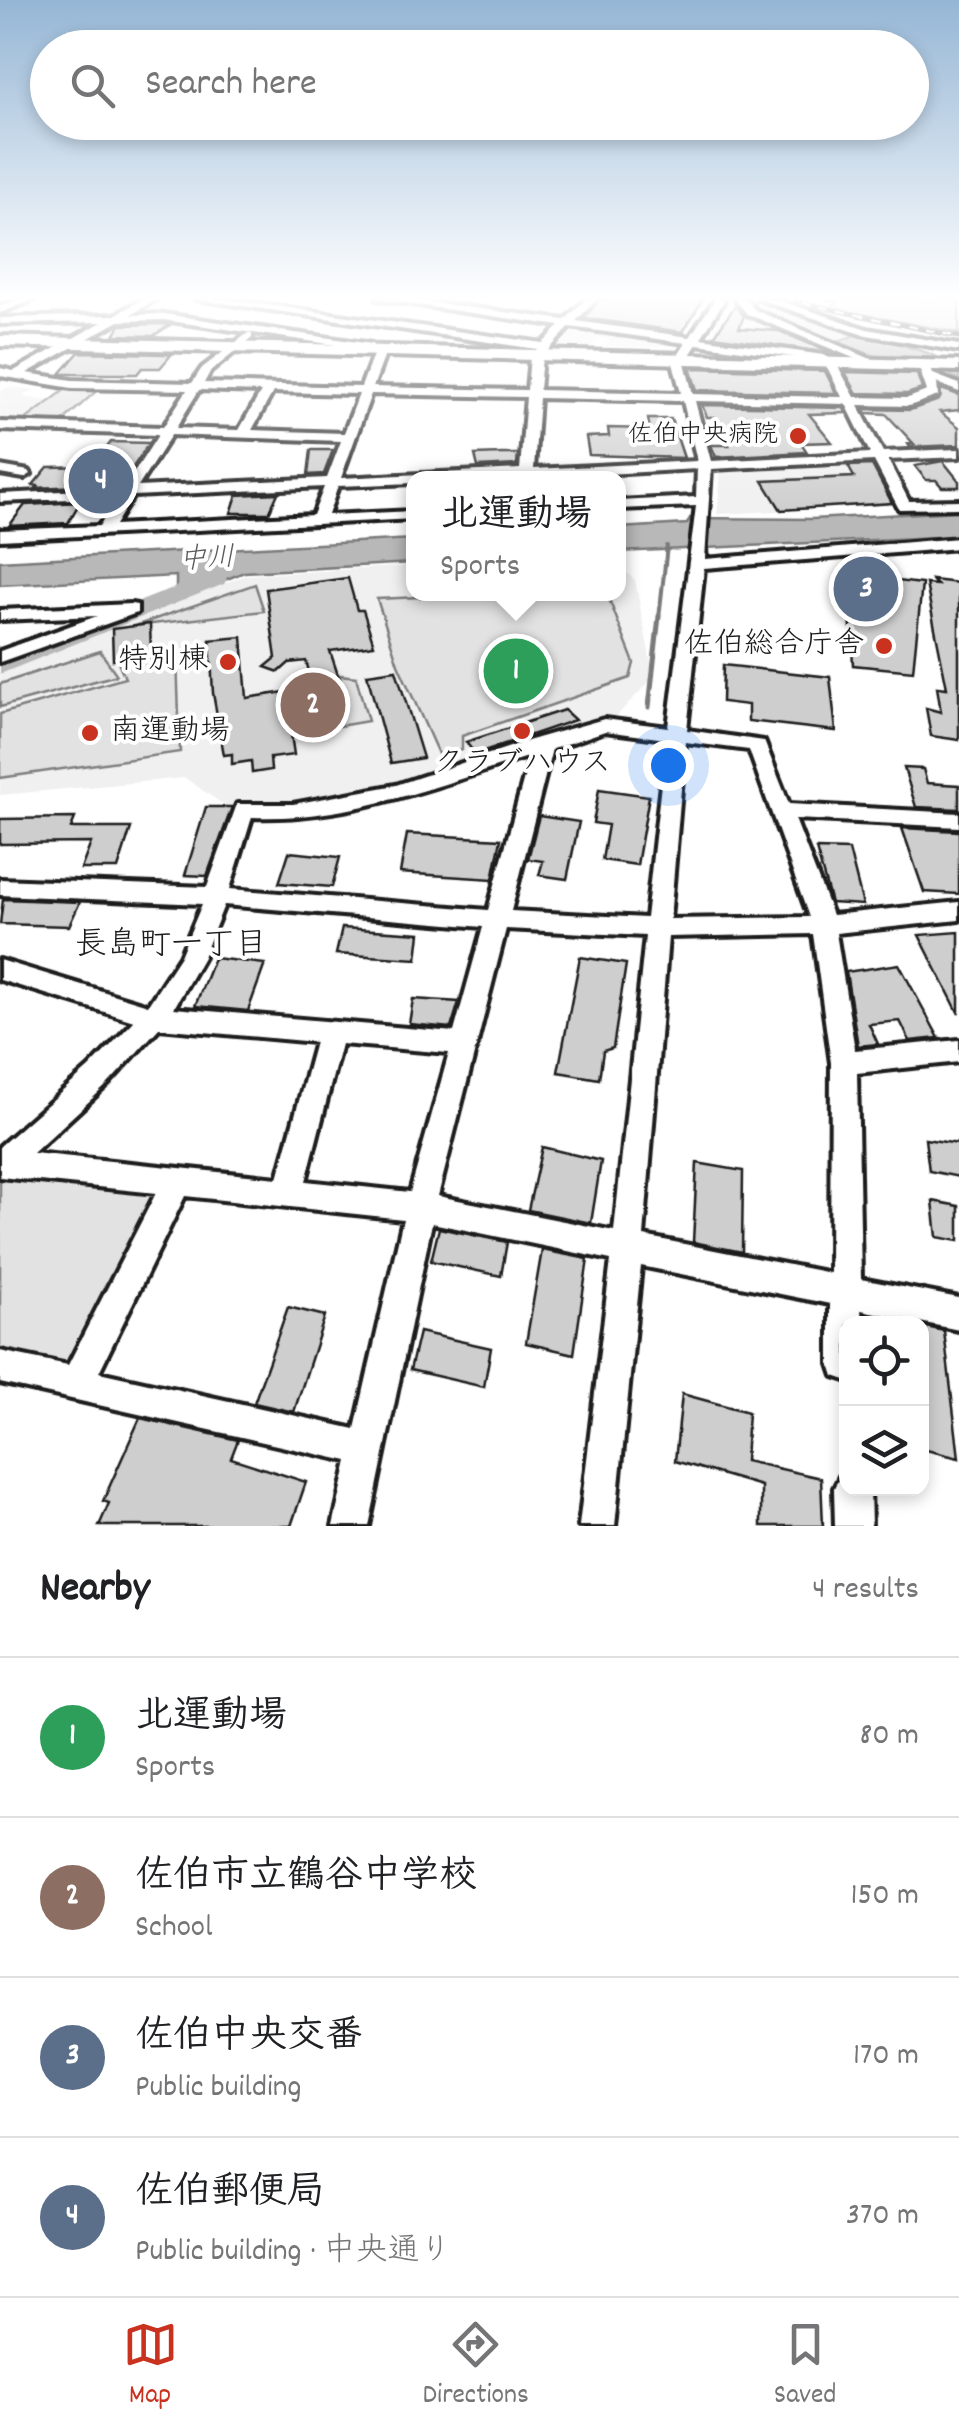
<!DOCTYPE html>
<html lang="en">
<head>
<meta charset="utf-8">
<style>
	body { margin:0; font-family:Dekko,"Klee One",sans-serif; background:#f6f6f6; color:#202124 }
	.controls { position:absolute; right:30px; bottom:30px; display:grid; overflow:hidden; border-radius:20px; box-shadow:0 5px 15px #0003 }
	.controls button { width:90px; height:90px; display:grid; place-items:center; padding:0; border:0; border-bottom:2px solid #e0e0e0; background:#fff; color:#202124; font:50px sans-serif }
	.you { position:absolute; left:668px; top:765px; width:35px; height:35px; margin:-25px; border:8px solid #fff; border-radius:50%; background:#1a73e8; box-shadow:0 0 0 15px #1a73e833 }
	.badge { display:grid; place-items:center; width:65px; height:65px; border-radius:50%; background:#c8321e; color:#fff; font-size:32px; font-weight:700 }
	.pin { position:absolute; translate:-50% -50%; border:5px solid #fff; box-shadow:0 2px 10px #0006 }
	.popup { position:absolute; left:406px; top:471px; width:220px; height:130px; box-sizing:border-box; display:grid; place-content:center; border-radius:20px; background:#fff; filter:drop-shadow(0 2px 8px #0005); font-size:32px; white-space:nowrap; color:#757577 }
	.popup b { font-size:38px; color:#202124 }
	.popup::after { content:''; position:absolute; left:50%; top:100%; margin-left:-20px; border:20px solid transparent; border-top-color:#fff }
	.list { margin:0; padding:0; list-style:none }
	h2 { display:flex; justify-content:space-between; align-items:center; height:130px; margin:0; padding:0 40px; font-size:42px }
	h2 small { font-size:32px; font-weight:400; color:#757577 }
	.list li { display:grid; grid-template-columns:65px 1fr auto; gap:30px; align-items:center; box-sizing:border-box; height:160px; padding:0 40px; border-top:2px solid #e0e0e0 }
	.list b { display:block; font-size:38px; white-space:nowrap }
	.list p { margin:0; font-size:32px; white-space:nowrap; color:#757577 }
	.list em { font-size:32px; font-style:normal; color:#757577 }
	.icon { flex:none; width:55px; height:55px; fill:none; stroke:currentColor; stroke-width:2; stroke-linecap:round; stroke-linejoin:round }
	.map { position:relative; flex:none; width:959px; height:1526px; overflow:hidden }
	.search { position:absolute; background:#fff; box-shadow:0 5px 15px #0003; left:30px; right:30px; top:30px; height:110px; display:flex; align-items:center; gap:25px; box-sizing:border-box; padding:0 35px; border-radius:55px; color:#757577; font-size:38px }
	.sheet { height:770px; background:#fff }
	nav { display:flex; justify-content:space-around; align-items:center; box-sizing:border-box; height:140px; border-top:2px solid #e0e0e0; background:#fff; font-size:28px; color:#757577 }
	nav a { display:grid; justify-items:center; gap:5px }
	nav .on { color:#c8321e }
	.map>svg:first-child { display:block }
	.built { fill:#f0f0f0 }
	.green { fill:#e2e2e2; stroke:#7f7f7f; stroke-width:2.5 }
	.water { fill:#b8b8b8; stroke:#7a7a7a; stroke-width:2.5 }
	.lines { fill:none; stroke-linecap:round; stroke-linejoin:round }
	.stream-far1 { stroke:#7a7a7a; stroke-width:4 }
	.stream { stroke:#7a7a7a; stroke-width:5 }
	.river { fill:#b8b8b8; fill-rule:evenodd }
	.building { fill:#cecece; stroke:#1c1c1c; stroke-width:2.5 }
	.minor-casing { stroke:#1c1c1c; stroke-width:8 }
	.highway-casing { stroke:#1c1c1c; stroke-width:8 }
	.minor { fill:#fff; fill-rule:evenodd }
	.highway { fill:#fff; fill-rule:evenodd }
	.rail-casing { stroke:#1c1c1c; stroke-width:5 }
	.rail { stroke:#fff; stroke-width:2.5; stroke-dasharray:9; stroke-linecap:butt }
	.poi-dot { fill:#c8321e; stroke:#fff; stroke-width:4 }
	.labels { text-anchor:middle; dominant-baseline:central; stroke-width:8; stroke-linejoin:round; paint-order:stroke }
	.far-poi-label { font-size:25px; fill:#1c1c1c; stroke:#fff; text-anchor:end }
	.far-water-label { font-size:28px; font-style:italic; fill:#5a5a5a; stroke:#fff }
	.poi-label { font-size:30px; fill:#1c1c1c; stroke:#fff; text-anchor:end }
	.neighbourhood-label { font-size:32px; fill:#1c1c1c; stroke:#fff }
</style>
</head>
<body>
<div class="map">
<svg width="959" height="1526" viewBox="0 0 959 1526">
	<rect width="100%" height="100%" fill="#fff"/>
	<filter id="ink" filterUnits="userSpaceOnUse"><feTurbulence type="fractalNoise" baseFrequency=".01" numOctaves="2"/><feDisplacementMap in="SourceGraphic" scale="20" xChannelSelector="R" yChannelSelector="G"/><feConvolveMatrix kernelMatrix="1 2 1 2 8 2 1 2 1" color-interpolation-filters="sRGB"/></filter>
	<g filter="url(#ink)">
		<g class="built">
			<path d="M725,312L747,315L862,359L708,340Z"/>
			<path d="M569,326L663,339L658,347L606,346L609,339L598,338L586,352H547Z"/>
			<path d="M7,388L34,389L23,397L49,401L13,427L0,425V392Z"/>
			<path d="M877,462L897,505L717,514L721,473L730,469Z"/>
			<path d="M413,566L414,594H618L619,566L635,580L651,663L650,681L604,729L406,795L234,812L185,778L0,795V670L246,575Z"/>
		</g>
		<g class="green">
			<path d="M746,299H749L857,335L837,342L756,312Z"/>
			<path d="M825,299H959V333L829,308L837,303Z"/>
			<path d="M70,386L101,387L54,429L16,427Z"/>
			<path d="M255,584L264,611L135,626Z"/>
			<path d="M486,594H607L634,663L630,678L462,736V750L439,756L398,664L377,599Z"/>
			<path d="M100,651L117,675L0,707V684Z"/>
			<path d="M177,653L180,752L0,778V714L125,678L119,664Z"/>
			<path d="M340,675L356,677L368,721L333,727L326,690L342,687Z"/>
			<path d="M0,1170L162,1186L75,1370L0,1355Z"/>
		</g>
		<g class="water">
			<path d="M749,299H759L928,353L959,369V380L927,360L881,358L837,342L855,335Z"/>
			<path d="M959,511V536L619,552V528L687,524L690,518L812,519Z"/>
			<path d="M413,539V563L244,572L181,598L176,594V576L0,585V561Z"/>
		</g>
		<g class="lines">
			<path class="stream-far1" d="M659,618L667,546"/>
			<path class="stream" d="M649,707L659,616"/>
			<path class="river" d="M215,572L227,579L224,584L0,674V656Z"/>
		</g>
		<g class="building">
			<path d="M703,299L683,332L584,318L601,299Z"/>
			<path d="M735,306L744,316L739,328L779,331L834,354L714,336Z"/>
			<path d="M120,325L164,324L170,325L153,336L114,335Z"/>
			<path d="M79,352L164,354L171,355L160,368H142L137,374H60Z"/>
			<path d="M690,368L825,371L836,393L697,390Z"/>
			<path d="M845,372L917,374L922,389L907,394L857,393Z"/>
			<path d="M941,389L959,395V410L940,412L959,427V445L910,447L908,444H914L886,414L867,413L864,409L910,410L939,400Z"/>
			<path d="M702,405L844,408L846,413L809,414L832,442L801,443L807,452L716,457L711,445H729L714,417H707Z"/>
			<path d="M648,419H671L684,458L589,455L586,437L609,436L608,428L650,429Z"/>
			<path d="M111,442L149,443L122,484L36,488L38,486L33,485L48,467L93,466Z"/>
			<path d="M311,450H333L324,474L308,475Z"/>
			<path d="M502,454H518L517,465L478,467L475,455Z"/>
			<path d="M943,461L959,481V487H942L936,480H926L915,466Z"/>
			<path d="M872,465L892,503L781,510L763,481L854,477L848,466Z"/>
			<path d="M278,493L269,513H231L237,495Z"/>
			<path d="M80,502L68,523L9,526L25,505Z"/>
			<path d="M848,575L922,584L913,671L853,665Z"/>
			<path d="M348,578L357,610H363L374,645L330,651L341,684L313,685L306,661L289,663L279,672L265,667L276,658L266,589Z"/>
			<path d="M932,580L959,583V740L931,736L926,708L941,712L937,687L947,688L926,584L937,585Z"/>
			<path d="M150,624L151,653L113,660L112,629Z"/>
			<path d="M242,637L247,698L285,692L294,755L270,758L271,770L252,773L251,761L232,764V754L224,755L213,693L210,640Z"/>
			<path d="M723,665L830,677L836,731L748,721V705L722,702Z"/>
			<path d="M396,670L423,758L391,763L367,674Z"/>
			<path d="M564,710L575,720L475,754L466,742Z"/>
			<path d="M904,768L923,769L927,783L959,785V809L916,807Z"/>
			<path d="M599,789L649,796L637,865L602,860L608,825L593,823Z"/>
			<path d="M206,807H232L207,876L185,875Z"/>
			<path d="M539,816L579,822L567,879L539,875L543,861L528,859Z"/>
			<path d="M75,818L71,828H131L118,869H81L91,843L0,844V819Z"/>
			<path d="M902,828L959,831V894L924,892Z"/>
			<path d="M407,834L501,839L493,879L400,873Z"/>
			<path d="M816,849L849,850L863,905L831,903Z"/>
			<path d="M289,852L340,857L332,887L279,883Z"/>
			<path d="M3,899L80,902L69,926L0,924Z"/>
			<path d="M342,928L420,933L417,959L336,954Z"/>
			<path d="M959,932V1014L919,935Z"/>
			<path d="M580,957L626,964L613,1048L603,1051L599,1079L558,1072Z"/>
			<path d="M214,958L265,964L248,1011L195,1006Z"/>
			<path d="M899,964L939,1038L910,1041L900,1021L869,1024L878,1044L858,1046L846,972Z"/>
			<path d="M413,999L459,1002L451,1028L409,1024Z"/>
			<path d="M925,1139L959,1144V1177L929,1171Z"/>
			<path d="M542,1147L601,1161L591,1223L528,1210Z"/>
			<path d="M697,1163L743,1171L742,1252L693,1242Z"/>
			<path d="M933,1201L959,1206V1241L937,1237Z"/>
			<path d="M439,1228L507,1242L501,1276L431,1261Z"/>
			<path d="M542,1250L588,1259L574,1354L526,1343Z"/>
			<path d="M288,1307L325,1316L294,1412L254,1403Z"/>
			<path d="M922,1326L944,1331L959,1458L922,1449Z"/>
			<path d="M419,1332L491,1348L484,1387L410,1370Z"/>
			<path d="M682,1394L748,1412L745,1461L821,1478L823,1526H761V1486L675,1461Z"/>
			<path d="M140,1418L238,1440L231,1458L306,1482L291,1526H99L109,1503L103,1501Z"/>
		</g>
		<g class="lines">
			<defs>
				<g id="minor">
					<path d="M20,299H35L0,313V306Z"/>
					<path d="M143,299H156L131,315L164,314L372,344L375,351L380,349L386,352L373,387L527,390L530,356L537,349L196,299H224L543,343L560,326L377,299H406L565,320L586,299H597L576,321L690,337L715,299H725L701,338L824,355L835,361L855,397L908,398L927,391L918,365L924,362L928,363L933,374L959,384V392L937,383L938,396L909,406L858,405L883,452L959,449V457L888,460L909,501L959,500V508L899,509L874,461L711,469L705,559L959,538V548L704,568L687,730L764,741L789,804L959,813V827L795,819L832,915L959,902V920L836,933L855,1050L959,1040V1062L857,1073L861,1279L959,1298V1330L861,1310L862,1324H846V1380L834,1376L830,1364V1304L641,1266L615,1526H579L611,1260L432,1223L369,1526H333L348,1461L0,1383V1351L68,1365L156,1193L0,1177V1146L89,1068L134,1021L0,980V960L148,1005L180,956L202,904L0,895V879L207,887L237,804H293L396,785L537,738L604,719L668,727L696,506L618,509V501L696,497L697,469L533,478H414V483L338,486L328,515L414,511V519L0,540V530L99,526L118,497L0,502V494L124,488L158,435L0,430V422L163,427L187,390L72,388L0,376V368L14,371L102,322L0,324V318L115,315ZM164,320L363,349L366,354L373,355L361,387L204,383L210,372L252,338V334L248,333L202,368L192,383L72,380L27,373L119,321ZM570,327L686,343L673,363L681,393L539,390L542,357ZM697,344L817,360L826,365L842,397L693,394L685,363ZM199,390L261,392L239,430L176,428ZM273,392L359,394L344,433L252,430ZM371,394L526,397L520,469L341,478ZM539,398L683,401L697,461L534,469ZM695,401L846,404L870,453L711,461ZM171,435L341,441L327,478L138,487ZM324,487L313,515L115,525L133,496ZM605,731L666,739L646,918L511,911L552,749ZM685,742L749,750L809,917L670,919ZM530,756L488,910L230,889L252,817C349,821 440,785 530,756ZM224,905L483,927L454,1032L174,1008L203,957ZM506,929L645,936L614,1231L438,1196ZM813,934L831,1063L830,1273L644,1236L668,937ZM159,1028L315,1042L278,1178L33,1153L108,1084ZM341,1044L449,1053L410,1192L306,1181ZM185,1196L403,1219L355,1429L99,1372Z"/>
					<path d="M735,299H746L755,310L883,364L873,366L747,314Z"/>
					<path d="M759,299H775L867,329L959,345V351L861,334Z"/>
					<path d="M0,466L29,471L31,474L24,478L0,474Z"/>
					<path d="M131,604L137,605V613L0,662V651L97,616L0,620V610Z"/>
					<path d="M846,1473V1488H870L871,1526H835L834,1488L840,1476Z"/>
				</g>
				<path id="highway" d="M0,336L959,361V371L0,346Z"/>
			</defs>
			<use href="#minor" class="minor-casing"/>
			<use href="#highway" class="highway-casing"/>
			<use href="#minor" class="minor"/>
			<use href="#highway" class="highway"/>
			<defs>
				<path id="rail" d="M785,299L959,337"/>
			</defs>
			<use href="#rail" class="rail-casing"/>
			<use href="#rail" class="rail"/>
		</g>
	</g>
	<linearGradient id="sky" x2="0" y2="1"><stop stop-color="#95b6d5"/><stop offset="0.58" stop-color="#fff"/><stop offset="1" stop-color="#fff" stop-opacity="0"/></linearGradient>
	<rect width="959" height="513" fill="url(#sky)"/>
	<g class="poi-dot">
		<circle cx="798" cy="436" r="10"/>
		<circle cx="884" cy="646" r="10"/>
		<circle cx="228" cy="662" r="10"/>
		<circle cx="522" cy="731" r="10"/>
		<circle cx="90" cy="733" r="10"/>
	</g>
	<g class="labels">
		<g class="far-poi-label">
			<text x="778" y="436">佐伯中央病院</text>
		</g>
		<g class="far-water-label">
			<text transform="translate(207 561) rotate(-3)">中川</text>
		</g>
		<g class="poi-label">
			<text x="864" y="646">佐伯総合庁舎</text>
			<text x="208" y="662">特別棟</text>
			<text x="110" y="733" text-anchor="start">南運動場</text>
			<text x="522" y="765" text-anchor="middle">クラブハウス</text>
		</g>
		<g class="neighbourhood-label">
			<text x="171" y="947">長島町一丁目</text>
		</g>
	</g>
</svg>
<div class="controls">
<button><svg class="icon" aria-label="locate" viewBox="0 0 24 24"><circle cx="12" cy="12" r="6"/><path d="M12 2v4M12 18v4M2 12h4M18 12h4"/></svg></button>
<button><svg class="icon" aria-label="layers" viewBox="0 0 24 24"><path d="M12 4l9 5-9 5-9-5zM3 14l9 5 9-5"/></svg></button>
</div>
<div class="you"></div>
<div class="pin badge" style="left:516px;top:671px;background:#2e9e5b">1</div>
<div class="popup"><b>北運動場</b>Sports</div>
<div class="pin badge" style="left:313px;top:705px;background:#8d6e63">2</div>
<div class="pin badge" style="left:866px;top:589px;background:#5c6f8a">3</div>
<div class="pin badge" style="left:101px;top:481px;background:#5c6f8a">4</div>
<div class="search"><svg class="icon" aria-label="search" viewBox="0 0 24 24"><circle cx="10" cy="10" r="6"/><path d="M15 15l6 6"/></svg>Search here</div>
</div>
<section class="sheet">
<h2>Nearby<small>4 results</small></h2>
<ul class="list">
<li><span class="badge" style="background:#2e9e5b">1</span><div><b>北運動場</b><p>Sports</p></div><em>80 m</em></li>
<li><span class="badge" style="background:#8d6e63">2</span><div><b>佐伯市立鶴谷中学校</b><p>School</p></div><em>150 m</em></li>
<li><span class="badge" style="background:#5c6f8a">3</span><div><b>佐伯中央交番</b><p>Public building</p></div><em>170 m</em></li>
<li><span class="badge" style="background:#5c6f8a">4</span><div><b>佐伯郵便局</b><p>Public building · 中央通り</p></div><em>370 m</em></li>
</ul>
</section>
<nav>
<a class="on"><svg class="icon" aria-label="map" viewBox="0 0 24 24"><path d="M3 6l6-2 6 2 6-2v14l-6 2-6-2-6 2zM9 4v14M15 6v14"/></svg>Map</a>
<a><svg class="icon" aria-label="directions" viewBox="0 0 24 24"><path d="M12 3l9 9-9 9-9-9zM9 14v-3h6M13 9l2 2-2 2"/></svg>Directions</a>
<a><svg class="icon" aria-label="saved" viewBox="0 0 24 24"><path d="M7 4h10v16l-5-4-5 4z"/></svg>Saved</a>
</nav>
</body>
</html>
